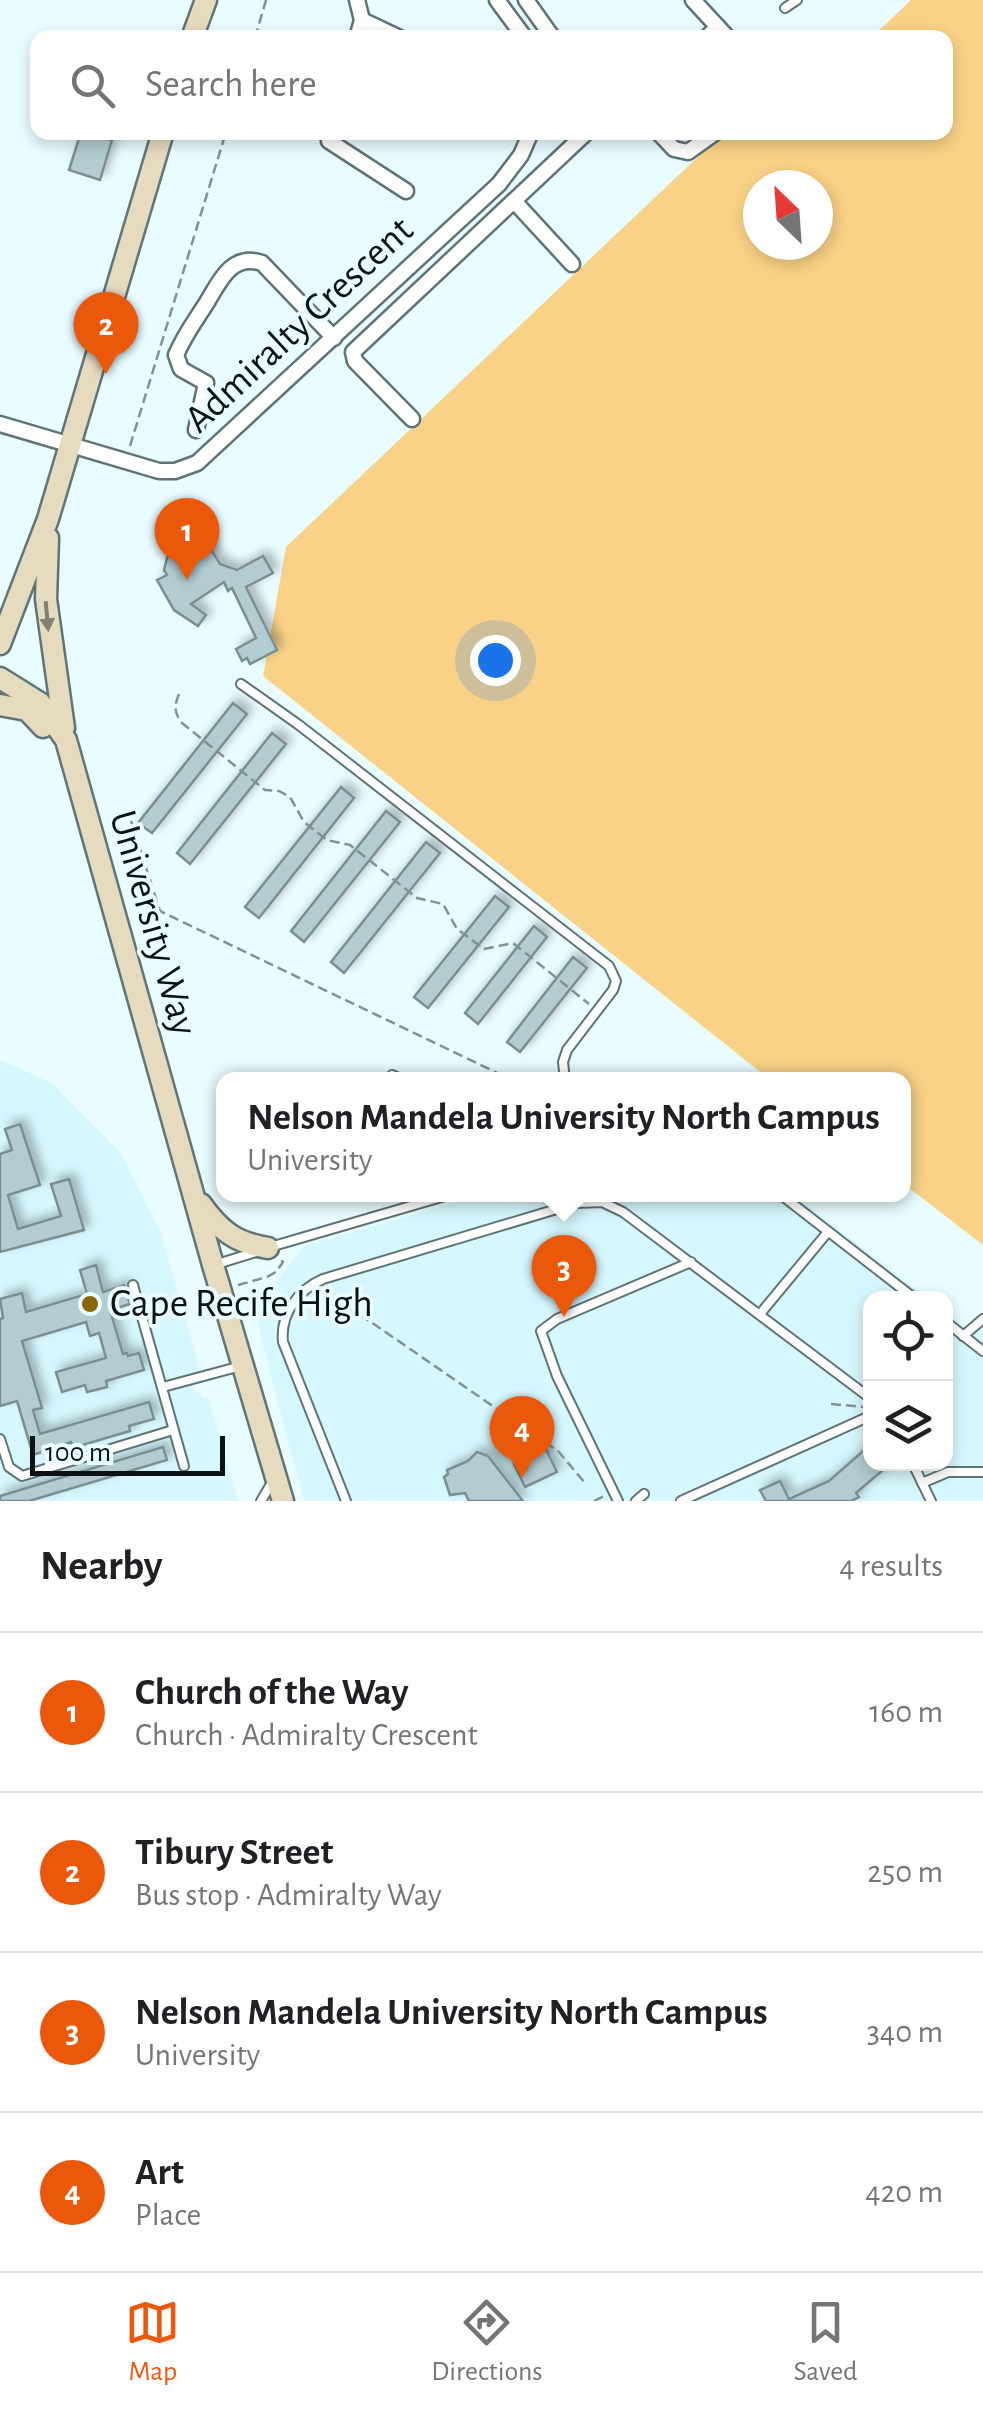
<!DOCTYPE html>
<html lang="en">
<head>
<meta charset="utf-8">
<style>
	body { margin:0; font-family:"Alegreya Sans",sans-serif; background:#f6f6f6; color:#202124 }
	.controls { position:absolute; right:30px; bottom:30px; display:grid; overflow:hidden; border-radius:20px; box-shadow:0 5px 15px #0003 }
	.controls button { width:90px; height:90px; display:grid; place-items:center; padding:0; border:0; border-bottom:2px solid #e0e0e0; background:#fff; color:#202124; font:50px sans-serif }
	.compass { position:absolute; left:743px; top:170px; width:90px; height:90px; border-radius:50%; background:#fff; box-shadow:0 5px 15px #0003; rotate:335deg }
	.scale { position:absolute; left:30px; bottom:25px; width:195px; box-sizing:border-box; padding-left:10px; border:5px solid #0a1214; border-top:0; font-size:28px; line-height:35px; white-space:nowrap; color:#0a1214; -webkit-text-stroke:8px #e9fcff; paint-order:stroke }
	.you { position:absolute; left:495px; top:660px; width:35px; height:35px; margin:-25px; border:8px solid #fff; border-radius:50%; background:#1a73e8; box-shadow:0 0 0 15px #1a73e833 }
	.badge { display:grid; place-items:center; width:65px; height:65px; border-radius:50%; background:#ea580c; color:#fff; font-size:32px; font-weight:700 }
	.pin { position:absolute; translate:-50% -82px; filter:drop-shadow(0 2px 5px #0008) }
	.pin::after { content:''; position:absolute; top:52px; width:35px; height:30px; background:inherit; clip-path:polygon(0 0,100% 0,50% 100%) }
	.popup { position:absolute; left:216px; top:1072px; width:695px; height:130px; box-sizing:border-box; display:grid; place-content:center; border-radius:20px; background:#fff; filter:drop-shadow(0 2px 8px #0005); font-size:32px; white-space:nowrap; color:#757577 }
	.popup b { font-size:38px; color:#202124 }
	.popup::after { content:''; position:absolute; left:50%; top:100%; margin-left:-20px; border:20px solid transparent; border-top-color:#fff }
	.list { margin:0; padding:0; list-style:none }
	h2 { display:flex; justify-content:space-between; align-items:center; height:130px; margin:0; padding:0 40px; font-size:42px }
	h2 small { font-size:32px; font-weight:400; color:#757577 }
	.list li { display:grid; grid-template-columns:65px 1fr auto; gap:30px; align-items:center; box-sizing:border-box; height:160px; padding:0 40px; border-top:2px solid #e0e0e0 }
	.list b { display:block; font-size:38px; white-space:nowrap }
	.list p { margin:0; font-size:32px; white-space:nowrap; color:#757577 }
	.list em { font-size:32px; font-style:normal; color:#757577 }
	.icon { flex:none; width:55px; height:55px; fill:none; stroke:currentColor; stroke-width:2; stroke-linecap:round; stroke-linejoin:round }
	.map { position:relative; flex:none; width:983px; height:1501px; overflow:hidden }
	.search { position:absolute; background:#fff; box-shadow:0 5px 15px #0003; left:30px; right:30px; top:30px; height:110px; display:flex; align-items:center; gap:25px; box-sizing:border-box; padding:0 35px; border-radius:20px; color:#757577; font-size:38px }
	.sheet { height:770px; background:#fff }
	nav { display:flex; justify-content:space-around; align-items:center; box-sizing:border-box; height:140px; border-top:2px solid #e0e0e0; background:#fff; font-size:28px; color:#757577 }
	nav a { display:grid; justify-items:center; gap:5px }
	nav .on { color:#ea580c }
	.map>svg:first-child { display:block }
	.built { fill:#d6f7fd }
	.green { fill:#f9d287; fill-rule:evenodd }
	.building { fill:#b4cbcf; stroke:#798f92; stroke-width:2.5; filter:url(#shadow) }
	.lines { fill:none; stroke-linecap:round; stroke-linejoin:round }
	.lane-casing { stroke:#5f7477; stroke-width:12 }
	.street-casing { stroke:#5f7477; stroke-width:19 }
	.secondary-casing { stroke:#5f7477; stroke-width:25 }
	.path { stroke:#839194; stroke-width:2.5; stroke-dasharray:10 5; stroke-linecap:butt }
	.lane { stroke:#fff; stroke-width:8 }
	.street { stroke:#fff; stroke-width:14 }
	.secondary { stroke:#e6dabf; stroke-width:20 }
	.oneway { fill:#838072 }
	.poi-dot { fill:#8a6504; stroke:#e9fcff; stroke-width:4 }
	.labels { text-anchor:middle; dominant-baseline:central; stroke-width:8; stroke-linejoin:round; paint-order:stroke }
	.street-label { font-size:40px; fill:#0a1214; stroke:#e9fcff }
	.poi-label { font-size:40px; fill:#0a1214; stroke:#e9fcff; text-anchor:start }
</style>
</head>
<body>
<div class="map">
<svg width="983" height="1501" viewBox="0 0 983 1501">
	<defs>
		<filter id="shadow"><feDropShadow dx="5.5" dy="-5.5" stdDeviation="5" flood-color="#0004"/></filter>
	</defs>
	<rect width="100%" height="100%" fill="#e9fcff"/>
	<g class="built">
		<path d="M0,1060L52,1083L121,1153L161,1233L201,1374L189,1378L194,1393L201,1392L203,1398L208,1397L238,1501H0Z"/>
		<path d="M482,1195H794L928,1298H870V1464H946V1312L966,1328L983,1314V1501H304L260,1334L258,1315L269,1291L304,1246Z"/>
	</g>
	<path class="green" d="M911,0H983V1245L904,1184V1080L769,1079L263,676L286,547L723,133L946,132V38L872,37ZM758,185H818V245H758Z"/>
	<g class="building">
		<path d="M81,132L112,140L100,180L69,170Z"/>
		<path d="M184,526L193,543L209,546L220,564L237,570L263,556L273,573L246,587L277,650L250,664L247,658L242,661L236,649L256,638L232,588L228,591L224,582L191,604L206,615L198,626L174,610L157,580L167,575L164,570L172,539L170,534Z"/>
		<path d="M233,703L247,714L152,833L138,823Z"/>
		<path d="M272,733L286,744L190,864L177,853Z"/>
		<path d="M341,787L354,798L259,918L245,907Z"/>
		<path d="M386,811L400,822L304,942L291,931Z"/>
		<path d="M426,842L440,853L344,973L331,962Z"/>
		<path d="M495,896L509,907L428,1008L414,997Z"/>
		<path d="M534,926L547,937L478,1024L465,1013Z"/>
		<path d="M573,957L587,968L520,1052L507,1042Z"/>
		<path d="M20,1124L40,1185L8,1195L18,1229L61,1216L51,1184L69,1179L84,1230L0,1252V1154L12,1150L5,1129Z"/>
		<path d="M96,1265L103,1292L124,1285L130,1304L110,1310L123,1354L127,1353L128,1356L139,1353L144,1370L106,1381L107,1387L87,1392L85,1385L62,1392L56,1372L106,1358L99,1333L90,1336L86,1322L22,1341L42,1408L33,1410L40,1434L149,1402L154,1419L129,1426L130,1431L106,1438L73,1448L71,1442L33,1455L17,1401L0,1406V1319L3,1318L0,1299L22,1293L26,1312L87,1294L80,1270Z"/>
		<path d="M870,1445V1464H890L856,1493L859,1497L851,1501H766L760,1490L780,1481L789,1499L829,1481Z"/>
		<path d="M163,1447L167,1460L29,1501H0V1496Z"/>
		<path d="M546,1449L557,1472L525,1487L514,1464Z"/>
		<path d="M477,1452L488,1456L523,1501H469L465,1493L450,1495L444,1477L448,1474L447,1470L468,1461Z"/>
	</g>
	<g class="lines">
		<defs>
			<g id="lane">
				<path d="M785,8L797,0"/>
				<path d="M241,684L299,725L609,966L616,981L613,990L567,1050L563,1062L565,1080"/>
				<path d="M392,1075L403,1080"/>
				<path d="M780,1194L914,1298"/>
				<path d="M270,1247L452,1194"/>
				<path d="M217,1264L256,1252"/>
				<path d="M133,1285L184,1466"/>
				<path d="M760,1314L827,1233"/>
				<path d="M946,1322L983,1351"/>
				<path d="M963,1336L983,1319"/>
				<path d="M163,1387L241,1366"/>
				<path d="M0,1439L9,1467L22,1476L173,1430"/>
				<path d="M913,1464L931,1501"/>
				<path d="M922,1483L948,1472H983"/>
				<path d="M261,1501L274,1479"/>
				<path d="M346,1501L283,1342C280,1314 298,1290 323,1279L577,1203L602,1202L623,1212L870,1398"/>
				<path d="M618,1501L557,1376L541,1331L557,1319L691,1262"/>
				<path d="M636,1501L644,1494"/>
				<path d="M681,1501L870,1416"/>
			</g>
			<g id="street">
				<path d="M357,0L362,20L357,38"/>
				<path d="M497,0L525,38"/>
				<path d="M526,0L553,38"/>
				<path d="M693,0L728,38"/>
				<path d="M362,20L400,38"/>
				<path d="M706,38L718,27"/>
				<path d="M328,132L329,141L406,191"/>
				<path d="M658,132L674,149L688,152L716,132"/>
				<path d="M514,201L572,264"/>
				<path d="M412,419L355,361L353,352L587,132"/>
				<path d="M0,424L159,471H175L197,463L499,184L521,155L531,132"/>
				<path d="M196,430L206,383L181,369L176,355C184,336 193,324 204,307C218,286 229,252 262,263L334,338"/>
			</g>
			<g id="secondary">
				<path d="M192,38L206,0"/>
				<path d="M48,538L46,599L64,728"/>
				<path d="M0,644L48,519L163,132"/>
				<path d="M0,678L40,703L66,740L213,1265L283,1501"/>
				<path d="M0,705L27,710L43,727"/>
				<path d="M201,1204C220,1231 236,1243 268,1248"/>
			</g>
		</defs>
		<use href="#lane" class="lane-casing"/>
		<use href="#street" class="street-casing"/>
		<use href="#secondary" class="secondary-casing"/>
		<g class="path">
			<path d="M255,38L266,0"/>
			<path d="M130,446L226,132"/>
			<path d="M179,694C174,706 174,713 182,723L265,790L279,791L290,797L304,822L327,840L350,845L417,898L443,904L457,929L484,949L513,943L589,1004"/>
			<path d="M131,821L160,911L512,1080"/>
			<path d="M238,1285L267,1277L276,1272L283,1262L280,1259"/>
			<path d="M323,1289L558,1451L585,1483"/>
			<path d="M831,1404L864,1407"/>
			<path d="M594,1501L606,1495"/>
		</g>
		<use href="#lane" class="lane"/>
		<use href="#street" class="street"/>
		<use href="#secondary" class="secondary"/>
	</g>
	<defs><path id="oneway-solid" d="M-6-.8H1V-3.2L6.5 0L1 3.2V.8H-6Z" transform="scale(2.5)"/></defs>
	<use class="oneway" href="#oneway-solid" transform="translate(47 616) rotate(85)"/>
	<circle class="poi-dot" cx="90" cy="1304" r="10"/>
	<g class="labels">
		<g class="street-label">
			<text transform="translate(299 325) rotate(-43)">Admiralty Crescent</text>
			<text transform="translate(153 923) rotate(74)">University Way</text>
		</g>
		<g class="poi-label">
			<text x="110" y="1304">Cape Recife High</text>
		</g>
	</g>
</svg>
<div class="controls">
<button><svg class="icon" aria-label="locate" viewBox="0 0 24 24"><circle cx="12" cy="12" r="6"/><path d="M12 2v4M12 18v4M2 12h4M18 12h4"/></svg></button>
<button><svg class="icon" aria-label="layers" viewBox="0 0 24 24"><path d="M12 4l9 5-9 5-9-5zM3 14l9 5 9-5"/></svg></button>
</div>
<svg class="compass" viewBox="-18 -18 36 36"><path d="M0-13l5 13h-10z" fill="#e53935"/><path d="M0 13l5-13h-10z" fill="#757577"/></svg>
<div class="scale">100 m</div>
<div class="you"></div>
<div class="pin badge" style="left:187px;top:580px">1</div>
<div class="pin badge" style="left:106px;top:374px">2</div>
<div class="pin badge" style="left:564px;top:1317px">3</div>
<div class="popup"><b>Nelson Mandela University North Campus</b>University</div>
<div class="pin badge" style="left:522px;top:1478px">4</div>
<div class="search"><svg class="icon" aria-label="search" viewBox="0 0 24 24"><circle cx="10" cy="10" r="6"/><path d="M15 15l6 6"/></svg>Search here</div>
</div>
<section class="sheet">
<h2>Nearby<small>4 results</small></h2>
<ul class="list">
<li><span class="badge">1</span><div><b>Church of the Way</b><p>Church · Admiralty Crescent</p></div><em>160 m</em></li>
<li><span class="badge">2</span><div><b>Tibury Street</b><p>Bus stop · Admiralty Way</p></div><em>250 m</em></li>
<li><span class="badge">3</span><div><b>Nelson Mandela University North Campus</b><p>University</p></div><em>340 m</em></li>
<li><span class="badge">4</span><div><b>Art</b><p>Place</p></div><em>420 m</em></li>
</ul>
</section>
<nav>
<a class="on"><svg class="icon" aria-label="map" viewBox="0 0 24 24"><path d="M3 6l6-2 6 2 6-2v14l-6 2-6-2-6 2zM9 4v14M15 6v14"/></svg>Map</a>
<a><svg class="icon" aria-label="directions" viewBox="0 0 24 24"><path d="M12 3l9 9-9 9-9-9zM9 14v-3h6M13 9l2 2-2 2"/></svg>Directions</a>
<a><svg class="icon" aria-label="saved" viewBox="0 0 24 24"><path d="M7 4h10v16l-5-4-5 4z"/></svg>Saved</a>
</nav>
</body>
</html>
